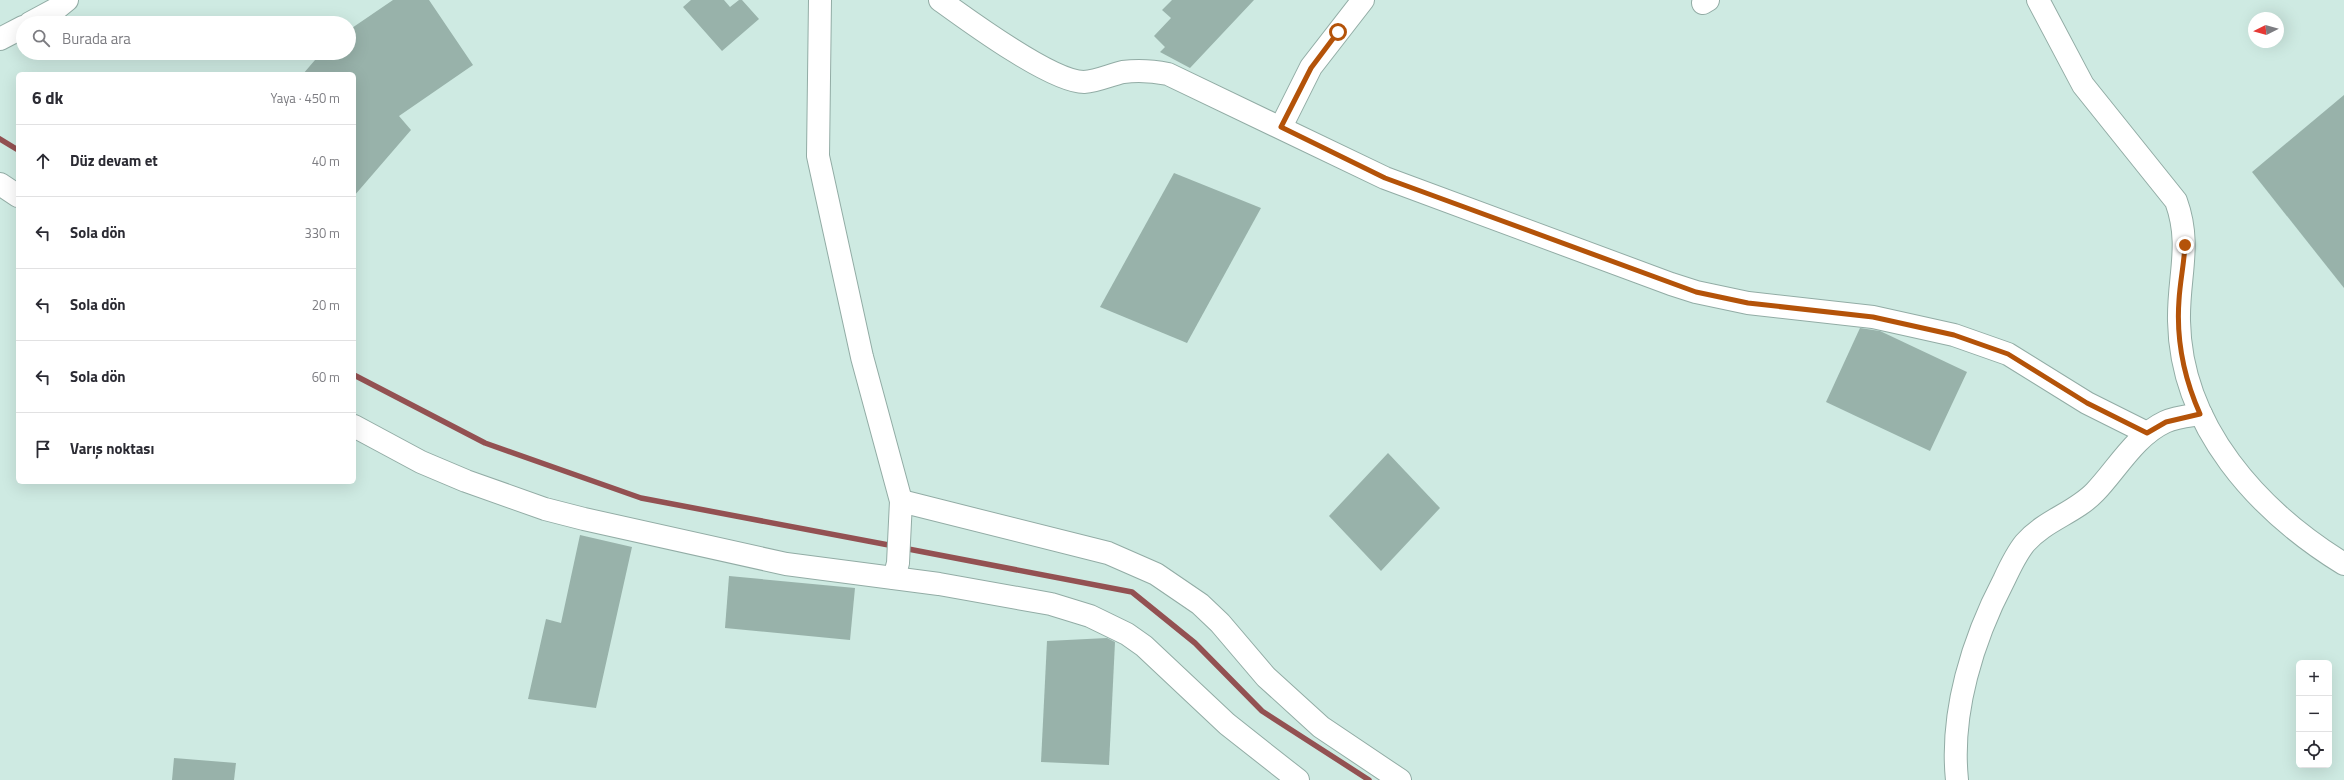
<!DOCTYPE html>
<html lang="tr">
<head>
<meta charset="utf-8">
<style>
	body { margin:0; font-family:"Titillium Web",sans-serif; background:#f2f2f3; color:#2b2b33 }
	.controls { position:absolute; right:12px; bottom:12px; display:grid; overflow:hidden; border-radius:6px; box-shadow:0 4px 16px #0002 }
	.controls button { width:36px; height:36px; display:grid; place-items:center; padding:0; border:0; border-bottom:1px solid #e1e1e2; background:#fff; color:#2b2b33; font:20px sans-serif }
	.compass { position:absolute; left:2248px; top:12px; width:36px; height:36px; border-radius:50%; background:#fff; box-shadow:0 4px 16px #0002; rotate:265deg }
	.stop { position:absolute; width:12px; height:12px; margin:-9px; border:3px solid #b45309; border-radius:50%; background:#fff }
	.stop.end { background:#b45309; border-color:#fff; box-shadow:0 1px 4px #0008 }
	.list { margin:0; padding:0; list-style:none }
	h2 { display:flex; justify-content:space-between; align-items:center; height:52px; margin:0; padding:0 16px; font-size:17px }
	h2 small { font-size:13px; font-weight:400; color:#7c7c81 }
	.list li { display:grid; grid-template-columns:26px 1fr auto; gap:12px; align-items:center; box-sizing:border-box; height:72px; padding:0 16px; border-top:1px solid #e1e1e2 }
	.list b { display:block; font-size:15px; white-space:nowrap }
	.list em { font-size:13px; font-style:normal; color:#7c7c81 }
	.icon { flex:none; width:22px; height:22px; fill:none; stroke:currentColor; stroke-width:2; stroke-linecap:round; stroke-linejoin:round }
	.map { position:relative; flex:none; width:2344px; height:780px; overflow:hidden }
	.search { position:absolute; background:#fff; box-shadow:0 4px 16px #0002; left:16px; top:16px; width:340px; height:44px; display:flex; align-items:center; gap:10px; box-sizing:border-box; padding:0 14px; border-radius:22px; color:#7c7c81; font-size:15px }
	.panel { position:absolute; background:#fff; box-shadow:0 4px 16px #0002; left:16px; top:72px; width:340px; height:412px; border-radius:6px }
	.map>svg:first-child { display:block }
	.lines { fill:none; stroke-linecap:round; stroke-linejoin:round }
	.stream { stroke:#935152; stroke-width:5.5 }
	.building { fill:#98b2aa }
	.minor-casing { stroke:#92aca5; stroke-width:24 }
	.minor { stroke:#fff; stroke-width:22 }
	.route { stroke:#b45309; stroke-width:5 }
</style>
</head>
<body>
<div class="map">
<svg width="2344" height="780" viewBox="0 0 2344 780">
	<rect width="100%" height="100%" fill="#ceeae2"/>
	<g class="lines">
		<g class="stream">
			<path d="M0,139L18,150"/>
			<path d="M354,375L485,443L641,498L894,546"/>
			<path d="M903,548L1132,592L1195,643L1262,711L1369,780"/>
		</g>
	</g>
	<g class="building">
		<path d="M393,0H429L473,65L399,116L411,130L354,196V74H303L321,53H349V30Z"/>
		<path d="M691,0H724L730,7L739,0H742L759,19L722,51L683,7Z"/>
		<path d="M1172,0H1254L1190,68L1160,52L1165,47L1154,36L1171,18L1162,10Z"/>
		<path d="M2344,95V288L2252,172Z"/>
		<path d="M1174,173L1261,208L1187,343L1100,307Z"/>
		<path d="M1860,328L1880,331L1967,372L1930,451L1826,402Z"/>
		<path d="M1388,453L1440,508L1381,571L1329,516Z"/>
		<path d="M580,535L632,547L596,708L528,699L546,619L561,623Z"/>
		<path d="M729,576L855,588L850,640L725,628Z"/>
		<path d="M1107,638L1115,642L1109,765L1041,762L1047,641Z"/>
		<path d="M174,758L236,763L234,780H172Z"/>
	</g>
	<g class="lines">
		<defs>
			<g id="minor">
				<path d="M820,0L818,156L862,357L901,501L898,563L894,578"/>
				<path d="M940,0C969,21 1052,82 1084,82C1098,81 1110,75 1123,72C1138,70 1153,71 1168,74L1385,178L1671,284L1696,292L1748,303L1873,317L1954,335L2008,354L2087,403L2147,433"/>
				<path d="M2038,0L2083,85L2176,201C2192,245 2178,276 2179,321C2181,427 2258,511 2344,564"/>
				<path d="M1703,3L1708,0"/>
				<path d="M30,23L56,9L67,0"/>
				<path d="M0,39L23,27"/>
				<path d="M1281,127L1311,67L1363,0"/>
				<path d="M0,184L18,196"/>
				<path d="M354,426L421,462L466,481L545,509L584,519L786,564L939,584L1051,604L1090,616L1127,634L1144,646L1227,724L1298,780"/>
				<path d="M901,501L1108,553L1156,574L1200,604L1220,623L1266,677L1321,727L1400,780"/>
				<path d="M1957,780C1950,712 1973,639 2004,580C2010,567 2016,554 2025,543C2045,520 2075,513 2095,492C2117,469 2135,436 2165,422C2176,417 2189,416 2201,414"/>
			</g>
		</defs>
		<use href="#minor" class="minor-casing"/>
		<use href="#minor" class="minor"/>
	</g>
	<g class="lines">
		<path class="route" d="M1338,32L1311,68L1281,127L1385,178L1696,292L1748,303L1873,317L1954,335L2008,354L2087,403L2147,433L2166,422L2200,414C2184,378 2176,340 2179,300C2180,282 2184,264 2185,245"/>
	</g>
</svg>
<div class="controls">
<button>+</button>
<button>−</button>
<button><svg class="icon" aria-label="locate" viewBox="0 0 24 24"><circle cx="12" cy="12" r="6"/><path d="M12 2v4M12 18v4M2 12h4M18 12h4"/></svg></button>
</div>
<svg class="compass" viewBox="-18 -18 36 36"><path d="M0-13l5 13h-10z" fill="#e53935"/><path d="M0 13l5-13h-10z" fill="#7c7c81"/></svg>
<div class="stop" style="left:1338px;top:32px"></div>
<div class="stop end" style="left:2185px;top:245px"></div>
<div class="search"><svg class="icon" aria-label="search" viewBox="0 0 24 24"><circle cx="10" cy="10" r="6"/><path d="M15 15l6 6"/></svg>Burada ara</div>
<section class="panel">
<h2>6 dk<small>Yaya · 450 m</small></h2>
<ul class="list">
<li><svg class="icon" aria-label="ahead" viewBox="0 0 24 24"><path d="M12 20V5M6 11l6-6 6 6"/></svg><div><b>Düz devam et</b></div><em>40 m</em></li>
<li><svg class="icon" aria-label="left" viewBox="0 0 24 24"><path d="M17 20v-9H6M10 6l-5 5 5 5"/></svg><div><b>Sola dön</b></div><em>330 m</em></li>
<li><svg class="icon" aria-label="left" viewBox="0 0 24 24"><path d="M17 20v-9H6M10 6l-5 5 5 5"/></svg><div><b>Sola dön</b></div><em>20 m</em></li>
<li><svg class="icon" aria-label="left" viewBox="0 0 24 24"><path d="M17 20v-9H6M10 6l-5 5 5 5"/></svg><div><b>Sola dön</b></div><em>60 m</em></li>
<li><svg class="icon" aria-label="arrive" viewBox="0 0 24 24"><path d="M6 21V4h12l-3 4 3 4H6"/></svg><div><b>Varış noktası</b></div></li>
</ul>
</section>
</div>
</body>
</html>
